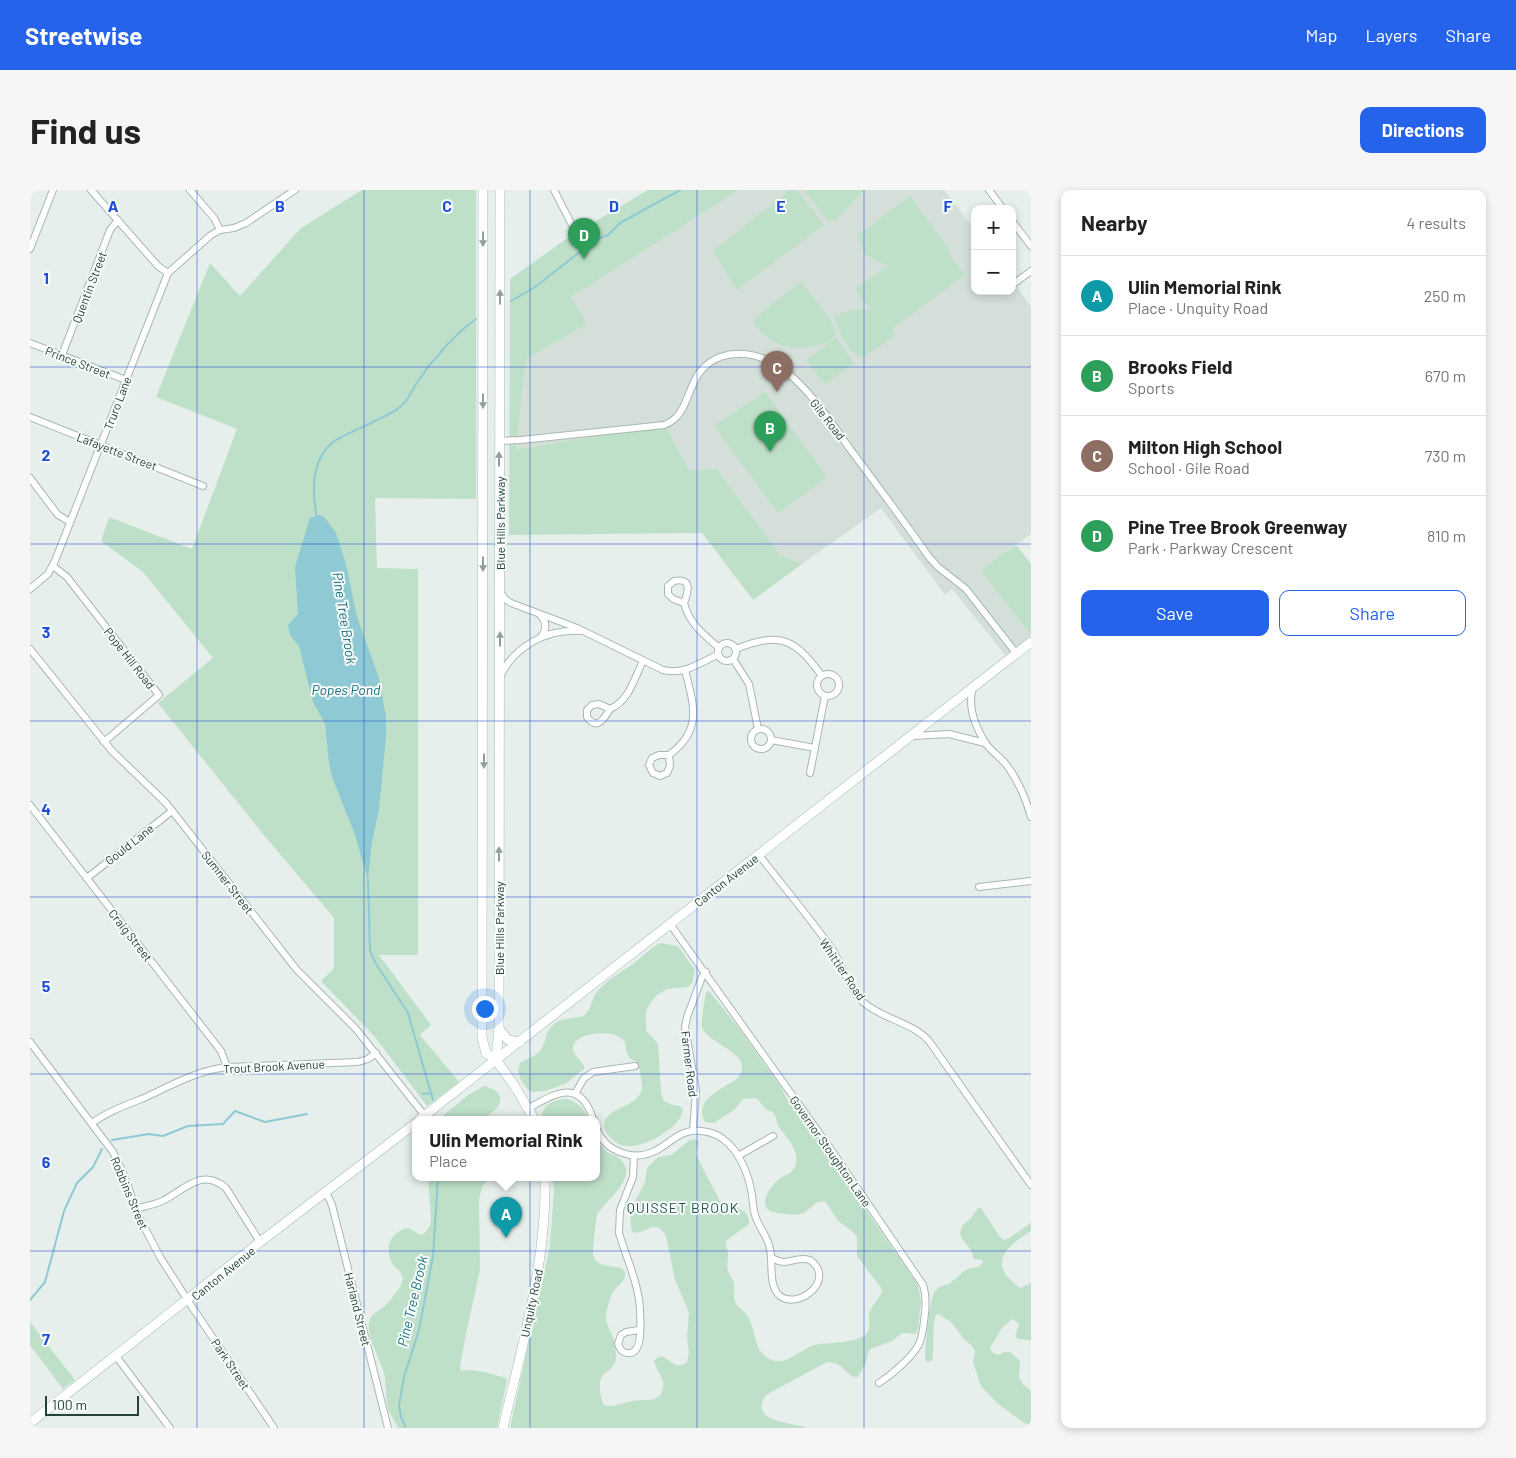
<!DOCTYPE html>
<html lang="en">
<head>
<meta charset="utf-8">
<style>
	body { margin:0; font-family:Barlow,sans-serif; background:#f6f6f6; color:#222 }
	.controls { position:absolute; right:15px; top:15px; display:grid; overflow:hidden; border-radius:10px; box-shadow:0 2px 8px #0003 }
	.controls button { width:45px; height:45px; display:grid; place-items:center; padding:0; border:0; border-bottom:1px solid #e0e0e0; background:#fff; color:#222; font:25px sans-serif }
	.scale { position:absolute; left:15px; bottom:12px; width:94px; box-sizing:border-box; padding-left:5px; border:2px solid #24423a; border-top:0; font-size:14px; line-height:18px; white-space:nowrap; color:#24423a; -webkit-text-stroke:4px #f7fbf9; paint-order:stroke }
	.you { position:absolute; left:454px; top:818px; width:18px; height:18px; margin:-12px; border:4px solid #fff; border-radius:50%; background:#1a73e8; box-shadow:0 0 0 8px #1a73e833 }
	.badge { display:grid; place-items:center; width:32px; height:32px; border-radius:50%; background:#2563eb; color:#fff; font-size:16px; font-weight:700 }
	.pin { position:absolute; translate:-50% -41px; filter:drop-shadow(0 1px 2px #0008) }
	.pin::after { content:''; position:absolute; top:26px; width:18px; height:15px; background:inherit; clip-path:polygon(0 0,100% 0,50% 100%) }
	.popup { position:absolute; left:382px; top:926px; width:188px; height:65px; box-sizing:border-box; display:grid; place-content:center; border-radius:10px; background:#fff; filter:drop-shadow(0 1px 4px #0005); font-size:16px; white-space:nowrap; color:#767676 }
	.popup b { font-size:19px; color:#222 }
	.popup::after { content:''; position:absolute; left:50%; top:100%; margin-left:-10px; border:10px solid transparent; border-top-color:#fff }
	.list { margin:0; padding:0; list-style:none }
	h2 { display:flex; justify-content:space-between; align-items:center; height:65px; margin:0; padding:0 20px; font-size:21px }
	h2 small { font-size:16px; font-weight:400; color:#767676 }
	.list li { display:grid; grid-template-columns:32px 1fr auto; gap:15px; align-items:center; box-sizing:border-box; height:80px; padding:0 20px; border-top:1px solid #e0e0e0 }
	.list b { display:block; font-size:19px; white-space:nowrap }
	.list p { margin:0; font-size:16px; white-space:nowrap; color:#767676 }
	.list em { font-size:16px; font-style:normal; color:#767676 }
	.actions { display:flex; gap:10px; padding:15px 20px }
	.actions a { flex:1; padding:11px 0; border:1px solid #2563eb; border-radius:10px; text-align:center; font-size:18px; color:#2563eb }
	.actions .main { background:#2563eb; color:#fff }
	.map { position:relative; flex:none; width:1001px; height:1238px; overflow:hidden; border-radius:10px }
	header { display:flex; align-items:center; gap:30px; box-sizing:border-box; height:70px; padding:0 25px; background:#2563eb; color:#fff }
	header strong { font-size:24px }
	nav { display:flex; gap:28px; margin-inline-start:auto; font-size:18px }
	.intro { display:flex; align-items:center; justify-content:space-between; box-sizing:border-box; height:120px; padding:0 30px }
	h1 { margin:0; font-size:35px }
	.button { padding:12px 22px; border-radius:10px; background:#2563eb; color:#fff; font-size:18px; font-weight:700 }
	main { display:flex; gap:30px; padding:0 30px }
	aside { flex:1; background:#fff; border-radius:10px; box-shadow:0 2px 8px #0003 }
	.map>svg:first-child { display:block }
	.built { fill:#d4dfda }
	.green { fill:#bfe0c8 }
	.water { fill:#8ec9d4 }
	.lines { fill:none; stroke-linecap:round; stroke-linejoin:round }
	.stream { stroke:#8ec9d4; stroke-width:2 }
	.minor-casing { stroke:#a8b8b2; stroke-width:8 }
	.secondary-casing { stroke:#a4bbb3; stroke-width:10 }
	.minor { stroke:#fff; stroke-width:6 }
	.secondary { stroke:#fff; stroke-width:9 }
	.oneway { fill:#92a09c }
	.grid { fill:none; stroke:#1d4ed8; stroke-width:1; stroke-opacity:0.55 }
	.labels { text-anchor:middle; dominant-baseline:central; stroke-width:4; stroke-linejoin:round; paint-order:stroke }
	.street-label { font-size:12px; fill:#24423a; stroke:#f7fbf9 }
	.water-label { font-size:14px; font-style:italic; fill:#1c6f80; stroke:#f7fbf9 }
	.neighbourhood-label { font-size:14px; letter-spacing:1px; fill:#1f5548; stroke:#f7fbf9 }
	.grid-label { font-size:16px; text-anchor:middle; font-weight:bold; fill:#1d4ed8; stroke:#f7fbf9; stroke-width:4; stroke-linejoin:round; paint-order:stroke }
</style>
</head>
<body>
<header>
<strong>Streetwise</strong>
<nav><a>Map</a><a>Layers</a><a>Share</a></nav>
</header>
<div class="intro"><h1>Find us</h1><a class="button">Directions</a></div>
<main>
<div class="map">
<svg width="1001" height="1238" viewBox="0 0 1001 1238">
	<rect width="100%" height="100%" fill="#e6efeb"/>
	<path class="built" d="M709,0H914L945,40V101H982V90L1001,117V344L950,380L1001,445L976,466L922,399L915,405L851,318L772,374L750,365L687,279L659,280L486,260L496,169L558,134L541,107Z"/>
	<g class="green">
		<path d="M332,0H446V309L345,308L347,378L388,379V765H349L401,835L390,845L429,892L397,916L345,847L291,791L304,778V728L233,644L128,513L183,468L113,382L71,351L79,327L162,359L207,239L126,207L180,73L210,106L271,38Z"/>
		<path d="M618,0H709L541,107L558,134L496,169L486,260L634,234L659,280L687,279L750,365L772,374L723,410L672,343L479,345L480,89L536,49Z"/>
		<path d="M760,0H767L794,35L707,100L683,61Z"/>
		<path d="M774,0H835L806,30L798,31Z"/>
		<path d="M880,6L919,59L917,61L935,85L862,139L865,146L832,168C818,162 809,141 804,127C815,122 829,116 841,121L825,99L858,76L835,65L827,46Z"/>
		<path d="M771,91L800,129L806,143C803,150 795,154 788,155C758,162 741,155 722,131Z"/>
		<path d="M806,148L824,173L795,194L776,170Z"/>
		<path d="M735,202L797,287L748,323L684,236Z"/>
		<path d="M986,355L1001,374V445L950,380Z"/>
		<path d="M631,753L648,756L665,780L662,793L658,797L637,799L627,805L620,813L616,821V840L628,854L631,903L634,911L642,915L650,916L653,919C650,934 640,939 628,947C619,952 607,957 596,956C583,955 567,937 578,926C588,916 611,914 612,897C612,891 610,879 608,874C606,870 601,870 599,867C596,863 596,856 595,852C591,848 587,845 581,844C571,842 543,844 543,859C544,866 551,870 554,876V879L535,894L515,901L502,902L497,899L490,888L488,880L490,873C496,869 505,867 510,861C519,849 512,842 527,832C535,827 552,829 556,824C561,818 562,809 566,803C576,790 590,783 603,774C613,767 619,758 631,753Z"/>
		<path d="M679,801L708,837L750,896L757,909L800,964L827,1007L888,1095L891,1111L888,1139L886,1144L872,1143L862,1151L841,1159L838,1162L836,1173L828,1187C816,1188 815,1172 797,1172L736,1205C718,1233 762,1232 777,1238H480L520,1056L524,1001L523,987H566V950C570,955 574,960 579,963C583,965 589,967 592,971C608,989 574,1011 567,1025C566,1028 563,1057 563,1062C564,1083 592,1071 595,1083C596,1091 587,1096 583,1102C580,1108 578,1114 577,1120C574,1131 578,1135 582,1145C585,1150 586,1161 586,1167C585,1186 565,1176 571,1206C572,1211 572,1213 576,1216C586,1217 594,1212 603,1211C613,1209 622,1212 630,1206C639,1189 627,1185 624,1170L631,1166C640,1169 647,1181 657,1172L659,1162L657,1148L659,1122L645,1090L636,1046C625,1026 616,1046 602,1042L600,1026L602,1017L615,992L617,978L628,967L641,965L660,950L665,949L669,952L666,963L667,967L690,1011C700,1018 721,1017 719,1034L696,1051C695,1056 697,1057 698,1062C699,1068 696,1075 698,1081C699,1085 702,1087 703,1091C706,1098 702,1106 706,1114C709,1118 714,1121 717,1125C727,1140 722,1162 742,1170C756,1176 771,1159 784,1155C798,1152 825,1154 836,1144C842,1138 838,1132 839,1126C840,1117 848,1110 852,1102L851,1098L827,1066V1047L822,1041L808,1031L796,1012C784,1009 781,1021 771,1024C763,1026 750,1023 742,1022C727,1015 739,999 747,991C753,985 764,984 766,974C769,958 756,948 749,937C746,933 747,929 745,926C744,922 739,921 736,919C732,916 730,911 726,908L713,909L704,920L684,933L675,932C662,910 694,898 708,888C726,863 679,856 672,837C671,833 675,806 676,802Z"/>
		<path d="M454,896C466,899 476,906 467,918C463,922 458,924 455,929H409L438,905Z"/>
		<path d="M536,909C548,912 554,918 558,929H512C511,915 523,910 536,909Z"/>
		<path d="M398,987H462L453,995L449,1009L450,1080L437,1139L430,1176L431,1181C444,1177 463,1185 476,1188L477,1190L467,1238H368C366,1232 361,1227 359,1221C355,1209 357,1196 354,1183C350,1168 334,1143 340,1129C343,1123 347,1122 351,1119C357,1115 371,1098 372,1092C375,1082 366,1080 362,1073C354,1057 360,1042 378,1038L391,1045L394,1044L400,1036L401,1029Z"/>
		<path d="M948,1018H951L970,1047L974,1050L979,1048L1001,1033V1041C987,1050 962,1065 976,1085C981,1090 984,1095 991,1098L1001,1093V1150L988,1149L985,1146L989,1135L986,1131L982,1129L972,1138L960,1158L962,1162L968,1165L974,1162H980C993,1173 990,1171 989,1185C989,1192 996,1197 1001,1201V1235L994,1233L968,1214L951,1196L943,1172L945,1161L942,1156L934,1149L921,1132L908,1124L906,1125C901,1139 905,1156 902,1171L897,1172L895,1169C895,1158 899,1106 906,1100C909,1096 915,1096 920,1093C935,1083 928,1080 949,1077L953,1072L952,1070L944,1069L941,1060L932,1049L930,1043L932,1036L941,1028Z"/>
		<path d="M0,1132L45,1190L33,1199L0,1155Z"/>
	</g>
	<path class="water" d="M290,325L295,328L306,343L316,374L327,427L349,488L356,527V546L349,620L342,651L338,689L324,642L302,587L299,573L295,534L283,512L269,456L260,445L258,435L268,424L265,377L280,328Z"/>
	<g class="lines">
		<g class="stream">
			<path d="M481,111L505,97L565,50L578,45L590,33L650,0"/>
			<path d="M287,328C282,303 281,271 302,253C314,244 330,239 343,232C354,226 367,222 375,212C379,208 380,204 383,199C387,192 393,185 398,177C399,174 403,172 405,169C418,153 430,140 446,129"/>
			<path d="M338,689L340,761L346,774L378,823L403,910"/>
			<path d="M393,904L402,903"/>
			<path d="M407,928L408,929"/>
			<path d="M82,950L119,944L133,946L158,936L193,934L205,921L235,932L277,924"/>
			<path d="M0,1110L15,1092L34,1021L47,993L63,977L72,959"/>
			<path d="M376,1238L371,1227L369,1215L374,1187L389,1140L403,1066L408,987"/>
		</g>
		<defs>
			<g id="minor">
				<path d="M61,0L128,76L138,83"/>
				<path d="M160,0L184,28L190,40"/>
				<path d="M524,0L544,39"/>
				<path d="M959,0L973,19"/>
				<path d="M982,31L1001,56"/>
				<path d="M0,59L23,0"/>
				<path d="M982,95L1001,81"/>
				<path d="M0,153L96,190"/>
				<path d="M32,165L80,40L88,30"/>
				<path d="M0,227L173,296"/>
				<path d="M469,251L491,250L634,235C665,224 652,182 690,167C713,159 736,167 754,180C781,201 801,232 820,259C847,295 873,330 899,367L908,377L936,399L986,463"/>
				<path d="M0,288L28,325L40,332"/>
				<path d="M23,376L37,387L129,505L74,552"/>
				<path d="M0,399L18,384L25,371L138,83L181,45L190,40L204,38L216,33L265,0"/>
				<path d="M470,402L475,409L481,413L547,438L633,480C654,485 670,473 687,465"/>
				<path d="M654,413L643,409L638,404V396L644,391C663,387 658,403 654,413C659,433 673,444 688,457"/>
				<path d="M510,425C517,432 517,439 511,447"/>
				<circle cx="697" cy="462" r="9"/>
				<path d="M0,459L82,561L136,613L267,780L326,839L395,926"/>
				<path d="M706,459C751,441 765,449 792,486"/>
				<path d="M703,469L719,494L728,539"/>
				<circle cx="798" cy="495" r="11"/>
				<path d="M470,487C484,456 517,439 550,441"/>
				<path d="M943,498C937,517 946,538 956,554C962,562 972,568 978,577C988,591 996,609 1001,627"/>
				<path d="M569,514L580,519C574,529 567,541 557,527V520L562,515Z"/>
				<path d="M580,519C599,511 604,489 613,471"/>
				<circle cx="731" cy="549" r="10"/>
				<path d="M883,546L919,544L955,553"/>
				<path d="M741,550L785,558"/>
				<path d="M629,565H639L640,576L637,583L630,586L623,583L619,575L622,568Z"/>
				<path d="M639,565C673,540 664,516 655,480"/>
				<path d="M780,583L795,506"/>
				<path d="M0,615L191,861L197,877"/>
				<path d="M729,665C753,696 779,727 802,759C813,776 818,797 833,812C852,829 882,832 899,851L1001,995"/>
				<path d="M57,688L142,621"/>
				<path d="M949,697L1001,691"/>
				<path d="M640,734L800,958L893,1095C896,1104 896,1113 895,1123C894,1133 893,1145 889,1154C882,1168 861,1185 849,1193"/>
				<path d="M0,852L83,962L94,985L108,1025L130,1067L162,1117L244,1238"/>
				<path d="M545,904L554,888L563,882L605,876"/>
				<path d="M499,918C526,903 550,888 563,929"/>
				<path d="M62,933C77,922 96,915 114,908C140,896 168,880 197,877L328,872L338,869L346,863"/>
				<path d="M566,938C575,961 602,972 625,961C636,956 645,945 657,942C669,939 684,942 693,949C710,961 719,986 722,1005C723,1013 723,1021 726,1028C730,1039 738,1047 740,1059C743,1072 738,1096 750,1106C768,1120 807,1090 780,1070C764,1065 759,1078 742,1068"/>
				<path d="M663,941L666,901L655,837L657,827L672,787L676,782"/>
				<path d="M604,966L603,987L590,1020L589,1043C596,1067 608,1092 610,1118C610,1128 614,1162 600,1163C593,1164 590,1160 588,1154L591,1145L596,1142L609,1140"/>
				<path d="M708,966L743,946"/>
				<path d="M296,1002L302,1015L358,1238"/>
				<path d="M106,1019C115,1016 124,1015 132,1011C155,1000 171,977 196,998L230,1052"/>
				<path d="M86,1166L140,1238"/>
			</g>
			<g id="secondary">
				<path d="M453,0L452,848L456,863L466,870L484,895L504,929"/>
				<path d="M469,839L478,850L490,852"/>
				<path d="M466,870L469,837L470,0"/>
				<path d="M390,929L1001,452"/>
				<path d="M0,1233L230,1052L386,933"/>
				<path d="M473,1238C492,1156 517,1072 515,987"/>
			</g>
		</defs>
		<use href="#minor" class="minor-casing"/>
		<use href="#secondary" class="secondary-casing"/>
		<use href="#minor" class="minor"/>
		<use href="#secondary" class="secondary"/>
	</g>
	<defs><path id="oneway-solid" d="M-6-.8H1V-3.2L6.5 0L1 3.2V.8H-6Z" transform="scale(1.25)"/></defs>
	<g class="oneway">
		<use href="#oneway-solid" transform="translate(453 49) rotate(90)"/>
		<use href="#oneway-solid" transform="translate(470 107) rotate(-90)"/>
		<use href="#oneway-solid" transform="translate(453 211) rotate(90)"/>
		<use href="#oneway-solid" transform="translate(469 269) rotate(-90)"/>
		<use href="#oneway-solid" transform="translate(453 374) rotate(90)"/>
		<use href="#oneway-solid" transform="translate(470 449) rotate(-90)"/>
		<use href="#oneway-solid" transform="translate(454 571) rotate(90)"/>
		<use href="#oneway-solid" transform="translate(469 664) rotate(-90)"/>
	</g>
	<path class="grid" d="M167,0V1238M334,0V1238M500,0V1238M667,0V1238M834,0V1238M0,177H1001M0,354H1001M0,531H1001M0,707H1001M0,884H1001M0,1061H1001"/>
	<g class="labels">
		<g class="street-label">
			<text transform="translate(59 97) rotate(-69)">Quentin Street</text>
			<text transform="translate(48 172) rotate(21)">Prince Street</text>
			<text transform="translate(87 213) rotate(-69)">Truro Lane</text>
			<text transform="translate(798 229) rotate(52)">Gile Road</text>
			<text transform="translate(87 261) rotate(21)">Lafayette Street</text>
			<text transform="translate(470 333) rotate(-90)">Blue Hills Parkway</text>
			<text transform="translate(100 468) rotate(52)">Pope Hill Road</text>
			<text transform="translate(99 654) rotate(-38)">Gould Lane</text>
			<text transform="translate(696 690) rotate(-38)">Canton Avenue</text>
			<text transform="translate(198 692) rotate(52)">Sumner Street</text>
			<text transform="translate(469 738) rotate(-90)">Blue Hills Parkway</text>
			<text transform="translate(101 745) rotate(52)">Craig Street</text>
			<text transform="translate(813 779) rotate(56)">Whittier Road</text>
			<text transform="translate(660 874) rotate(83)">Farmer Road</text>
			<text transform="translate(244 876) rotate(-3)">Trout Brook Avenue</text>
			<text transform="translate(801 961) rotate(55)">Governor Stoughton Lane</text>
			<text transform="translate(100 1003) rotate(67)">Robbins Street</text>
			<text transform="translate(193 1083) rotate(-39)">Canton Avenue</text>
			<text transform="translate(501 1113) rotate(-78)">Unquity Road</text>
			<text transform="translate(328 1119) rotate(76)">Harland Street</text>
			<text transform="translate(201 1174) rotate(56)">Park Street</text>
		</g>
		<g class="water-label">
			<text transform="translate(315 428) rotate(81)">Pine Tree Brook</text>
			<text x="316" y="499">Popes Pond</text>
			<text transform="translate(382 1111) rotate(-77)">Pine Tree Brook</text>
		</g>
		<g class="neighbourhood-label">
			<text x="653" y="1017">QUISSET BROOK</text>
		</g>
	</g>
	<g class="grid-label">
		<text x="83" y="22">A</text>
		<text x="250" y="22">B</text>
		<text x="417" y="22">C</text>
		<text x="584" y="22">D</text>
		<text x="751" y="22">E</text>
		<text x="918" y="22">F</text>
		<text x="16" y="94">1</text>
		<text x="16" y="271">2</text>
		<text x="16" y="448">3</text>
		<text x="16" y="625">4</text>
		<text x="16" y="802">5</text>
		<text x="16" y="978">6</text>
		<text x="16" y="1155">7</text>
	</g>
</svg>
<div class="controls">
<button>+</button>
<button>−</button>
</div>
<div class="scale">100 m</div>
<div class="you"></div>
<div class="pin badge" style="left:476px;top:1048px;background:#0f9aa8">A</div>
<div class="popup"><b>Ulin Memorial Rink</b>Place</div>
<div class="pin badge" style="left:740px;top:262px;background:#2e9e5b">B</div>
<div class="pin badge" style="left:747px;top:202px;background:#8d6e63">C</div>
<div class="pin badge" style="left:554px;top:69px;background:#2e9e5b">D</div>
</div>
<aside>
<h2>Nearby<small>4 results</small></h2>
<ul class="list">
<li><span class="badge" style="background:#0f9aa8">A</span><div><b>Ulin Memorial Rink</b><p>Place · Unquity Road</p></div><em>250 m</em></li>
<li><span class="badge" style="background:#2e9e5b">B</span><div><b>Brooks Field</b><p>Sports</p></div><em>670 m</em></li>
<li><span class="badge" style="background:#8d6e63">C</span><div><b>Milton High School</b><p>School · Gile Road</p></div><em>730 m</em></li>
<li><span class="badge" style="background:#2e9e5b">D</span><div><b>Pine Tree Brook Greenway</b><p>Park · Parkway Crescent</p></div><em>810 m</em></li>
</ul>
<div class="actions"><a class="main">Save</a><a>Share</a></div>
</aside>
</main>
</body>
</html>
